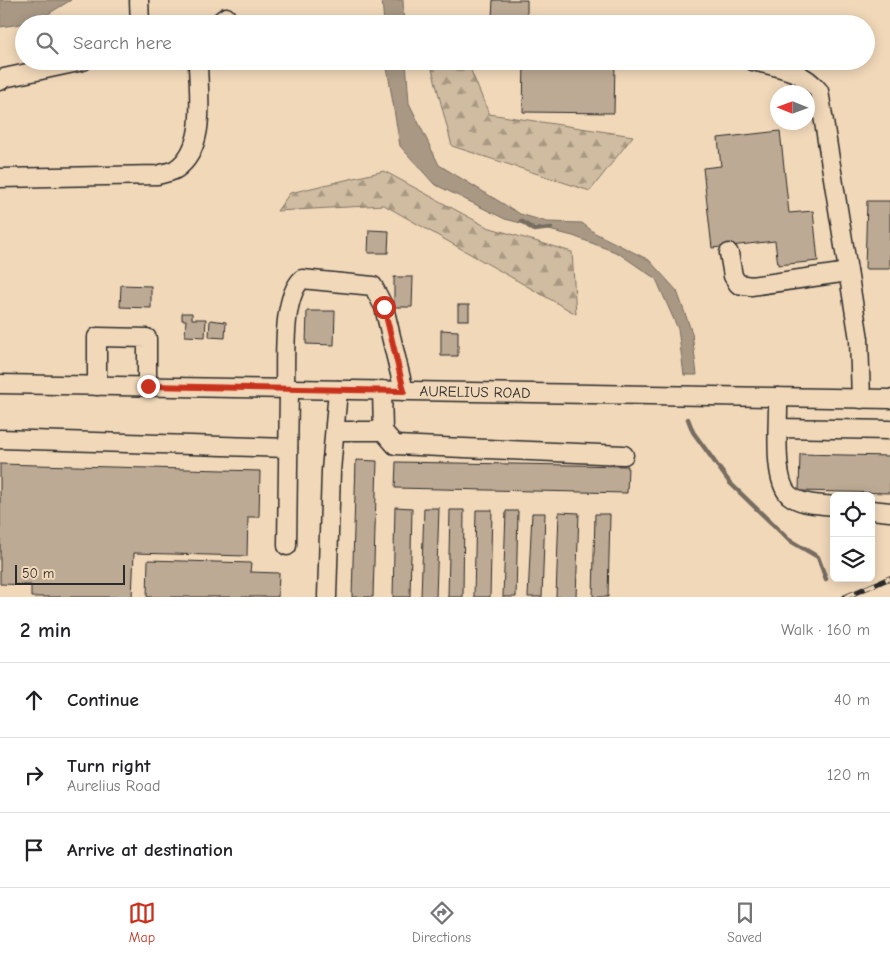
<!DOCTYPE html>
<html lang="en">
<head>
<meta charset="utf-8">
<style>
	body { margin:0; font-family:"Comic Neue",sans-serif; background:#f6f6f6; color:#202124 }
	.controls { position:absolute; right:15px; bottom:15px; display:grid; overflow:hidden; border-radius:8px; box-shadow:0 2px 12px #0003 }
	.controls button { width:45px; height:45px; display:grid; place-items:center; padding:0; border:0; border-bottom:1px solid #e0e0e0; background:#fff; color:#202124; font:25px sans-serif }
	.compass { position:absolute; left:770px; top:85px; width:45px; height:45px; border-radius:50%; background:#fff; box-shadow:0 2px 12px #0003; rotate:271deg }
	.scale { position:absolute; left:15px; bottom:12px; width:110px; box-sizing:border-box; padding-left:5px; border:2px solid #2b2b2b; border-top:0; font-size:14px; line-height:18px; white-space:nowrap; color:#2b2b2b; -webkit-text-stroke:4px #f1d8b9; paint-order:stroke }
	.stop { position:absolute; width:15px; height:15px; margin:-11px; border:4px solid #c8321e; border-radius:50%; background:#fff }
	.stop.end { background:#c8321e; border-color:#fff; box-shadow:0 1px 5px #0008 }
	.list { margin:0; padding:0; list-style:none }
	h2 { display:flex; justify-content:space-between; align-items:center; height:65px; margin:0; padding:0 20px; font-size:21px }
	h2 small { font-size:16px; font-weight:400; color:#757577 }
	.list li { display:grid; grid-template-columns:32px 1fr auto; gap:15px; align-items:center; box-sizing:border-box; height:75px; padding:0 20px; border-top:1px solid #e0e0e0 }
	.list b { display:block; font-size:19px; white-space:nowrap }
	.list p { margin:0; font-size:16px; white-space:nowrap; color:#757577 }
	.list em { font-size:16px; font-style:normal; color:#757577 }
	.icon { flex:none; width:28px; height:28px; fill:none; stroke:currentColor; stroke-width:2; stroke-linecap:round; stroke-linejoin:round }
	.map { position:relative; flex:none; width:890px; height:597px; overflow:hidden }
	.search { position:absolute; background:#fff; box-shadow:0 2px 12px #0003; left:15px; right:15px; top:15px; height:55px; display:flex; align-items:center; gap:12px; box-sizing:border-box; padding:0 18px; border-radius:28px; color:#757577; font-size:19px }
	.sheet { height:290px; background:#fff }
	nav { display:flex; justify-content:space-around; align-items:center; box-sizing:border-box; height:70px; border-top:1px solid #e0e0e0; background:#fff; font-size:14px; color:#757577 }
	nav a { display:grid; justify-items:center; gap:2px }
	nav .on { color:#c8321e }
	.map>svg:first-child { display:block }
	.forest { fill:url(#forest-firs); stroke:#7e7466 }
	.water { fill:#a89884; stroke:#766c60 }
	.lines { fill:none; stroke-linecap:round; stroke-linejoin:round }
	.stream { stroke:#766c60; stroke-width:4.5 }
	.building { fill:#bdaa94; stroke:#2b2b2b }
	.minor-casing { stroke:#2b2b2b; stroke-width:21 }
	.minor { stroke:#f1d8b9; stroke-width:18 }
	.rail-casing { stroke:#2b2b2b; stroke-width:5.5 }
	.rail { stroke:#f1d8b9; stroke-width:4; stroke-dasharray:11; stroke-linecap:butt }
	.route { stroke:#c8321e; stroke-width:6 }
	.labels { text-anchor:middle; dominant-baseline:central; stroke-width:4; stroke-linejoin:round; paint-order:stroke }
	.street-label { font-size:15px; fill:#2b2b2b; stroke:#f1d8b9 }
</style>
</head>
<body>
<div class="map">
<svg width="890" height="597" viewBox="0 0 890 597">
	<defs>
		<pattern id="forest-firs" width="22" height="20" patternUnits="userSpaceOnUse" patternTransform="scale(1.25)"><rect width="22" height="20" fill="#d0bca1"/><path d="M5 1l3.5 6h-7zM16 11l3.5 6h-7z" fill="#a99983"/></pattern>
	</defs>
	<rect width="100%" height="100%" fill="#f1d8b9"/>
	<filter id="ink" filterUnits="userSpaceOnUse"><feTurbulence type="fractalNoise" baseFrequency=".02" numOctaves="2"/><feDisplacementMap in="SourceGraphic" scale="10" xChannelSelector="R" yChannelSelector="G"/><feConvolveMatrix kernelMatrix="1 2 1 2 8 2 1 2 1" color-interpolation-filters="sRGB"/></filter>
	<g filter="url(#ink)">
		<g class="forest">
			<path d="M430,61H467L489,114L633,136L590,191L452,146Z"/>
			<path d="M384,171L487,227L572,252L576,314L384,205L277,211L290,193Z"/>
		</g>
		<g class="water">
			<path d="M0,0H71L35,22L0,27Z"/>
			<path d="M382,0H403L404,24H384Z"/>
			<path d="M386,61H406L409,103L439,165L520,214L547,222L582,223L595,233L649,260L677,291L692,333L697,375H684L678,329L656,279L618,253L573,236L505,219L434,184L400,146Z"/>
		</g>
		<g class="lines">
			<g class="stream">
				<path d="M521,221L534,230L551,228"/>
				<path d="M688,419L693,432L730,483L789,540L818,557L826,579"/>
			</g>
		</g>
		<g class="building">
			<path d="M493,0H527V18H492Z"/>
			<path d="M524,61H615L614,113L523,112Z"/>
			<path d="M780,131L789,213L813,211L818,261L778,265L775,241L712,248L703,168L721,166L718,138Z"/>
			<path d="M867,201H890V269H865Z"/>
			<path d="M369,230L389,231L388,253H368Z"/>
			<path d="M394,277H413L412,307H394Z"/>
			<path d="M121,285L151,286V308L120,307Z"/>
			<rect x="458" y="305" width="11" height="15"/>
			<path d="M307,311H335L334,345L306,344Z"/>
			<path d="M182,313H192V319H206L205,337L185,336L186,320H182Z"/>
			<path d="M210,320L226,322L225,338L209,337Z"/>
			<path d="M441,330L458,331V356H441Z"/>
			<path d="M800,454L890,456V493L799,491Z"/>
			<path d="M356,460L377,461L373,597H352Z"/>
			<path d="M396,462L628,466L627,493L395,488Z"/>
			<path d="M0,464L260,471L259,517H248L247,556L134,553L132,597H31V585L0,584Z"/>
			<path d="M395,507L412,508L410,597H393Z"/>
			<path d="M424,508H439L436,597H421Z"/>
			<path d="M450,510H464L463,597H448Z"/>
			<path d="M476,510H492L490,597H474Z"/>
			<path d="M506,511H518L516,597H503Z"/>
			<path d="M559,512L579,513L576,597H556Z"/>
			<path d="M532,513H545L542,597H528Z"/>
			<path d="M595,514H610L608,597H593Z"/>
			<path d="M148,560L251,563L250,572L279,573L278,597H147Z"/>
		</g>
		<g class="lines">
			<defs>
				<g id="minor">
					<path d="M139,0L140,24"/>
					<path d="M217,24L226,17"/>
					<path d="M753,61C778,67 802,70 819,91L859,339L861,399"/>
					<path d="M0,81L4,78L83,61"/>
					<path d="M0,178L158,175C163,173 172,172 176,169C208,147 198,94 198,61"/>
					<path d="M729,253L733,276L738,284L751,286L848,272"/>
					<path d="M0,384L890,399"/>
					<path d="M97,386V337L147,338V386"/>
					<path d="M285,389C286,360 281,299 302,279L373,286L384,307L404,391"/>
					<path d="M382,390L383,431"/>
					<path d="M778,397C779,419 772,479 789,495C801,505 819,504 834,506"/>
					<path d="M779,428L890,430"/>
					<path d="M336,431H383L395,445L624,455"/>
					<path d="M0,439L288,448"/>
					<path d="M871,510L890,512"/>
					<path d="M287,546L289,389"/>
					<path d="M327,597L331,471L338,390"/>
				</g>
			</defs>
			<use href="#minor" class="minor-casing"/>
			<use href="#minor" class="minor"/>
			<defs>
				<path id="rail" d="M845,597L890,578"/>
			</defs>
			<use href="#rail" class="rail-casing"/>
			<use href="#rail" class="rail"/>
		</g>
	</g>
	<g class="lines" filter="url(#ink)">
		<path class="route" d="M148,386L404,391L384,307"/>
	</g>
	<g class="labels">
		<g class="street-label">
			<text transform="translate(475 392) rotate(1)">AURELIUS ROAD</text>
		</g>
	</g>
</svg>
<div class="controls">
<button><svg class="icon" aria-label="locate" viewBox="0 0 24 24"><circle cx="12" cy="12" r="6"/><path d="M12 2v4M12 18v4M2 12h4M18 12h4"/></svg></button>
<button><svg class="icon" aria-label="layers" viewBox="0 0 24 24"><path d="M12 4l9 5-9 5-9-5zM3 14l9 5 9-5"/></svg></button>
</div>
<svg class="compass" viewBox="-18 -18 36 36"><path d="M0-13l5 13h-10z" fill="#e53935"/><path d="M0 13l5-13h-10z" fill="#757577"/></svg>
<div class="scale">50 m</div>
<div class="stop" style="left:384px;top:307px"></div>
<div class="stop end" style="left:148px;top:386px"></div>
<div class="search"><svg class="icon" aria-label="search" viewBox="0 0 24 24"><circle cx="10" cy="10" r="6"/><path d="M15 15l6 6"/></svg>Search here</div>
</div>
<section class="sheet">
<h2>2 min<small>Walk · 160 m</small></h2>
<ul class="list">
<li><svg class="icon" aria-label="ahead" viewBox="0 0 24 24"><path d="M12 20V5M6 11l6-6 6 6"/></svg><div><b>Continue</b></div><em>40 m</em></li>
<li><svg class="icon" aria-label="right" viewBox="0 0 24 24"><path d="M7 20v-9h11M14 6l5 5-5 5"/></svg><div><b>Turn right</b><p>Aurelius Road</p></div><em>120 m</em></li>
<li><svg class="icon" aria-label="arrive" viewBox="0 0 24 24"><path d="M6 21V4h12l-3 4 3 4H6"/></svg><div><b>Arrive at destination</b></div></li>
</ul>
</section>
<nav>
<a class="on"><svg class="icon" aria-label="map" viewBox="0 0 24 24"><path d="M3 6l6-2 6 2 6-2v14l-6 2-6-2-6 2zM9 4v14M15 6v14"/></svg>Map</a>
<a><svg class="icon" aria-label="directions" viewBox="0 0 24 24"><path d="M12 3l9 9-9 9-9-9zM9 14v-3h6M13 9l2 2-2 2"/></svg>Directions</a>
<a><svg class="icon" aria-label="saved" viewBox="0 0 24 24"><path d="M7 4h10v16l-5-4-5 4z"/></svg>Saved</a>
</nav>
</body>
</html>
